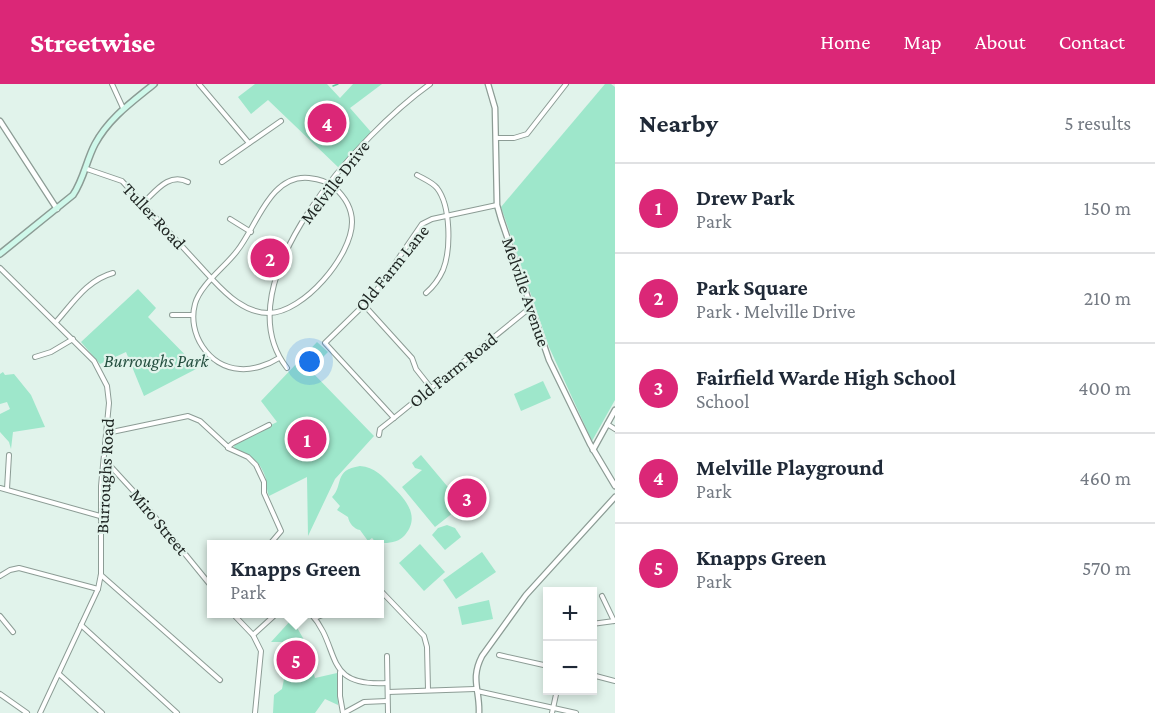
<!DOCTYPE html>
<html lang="en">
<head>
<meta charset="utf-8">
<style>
	body { margin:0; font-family:"Crimson Pro",serif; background:#f6f6f7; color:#1f2937 }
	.controls { position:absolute; right:18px; bottom:18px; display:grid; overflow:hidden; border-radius:0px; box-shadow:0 3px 9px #0003 }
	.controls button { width:54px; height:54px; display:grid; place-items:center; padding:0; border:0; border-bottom:2px solid #e0e1e3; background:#fff; color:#1f2937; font:30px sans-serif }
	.you { position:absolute; left:310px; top:278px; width:21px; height:21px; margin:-15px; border:4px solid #fff; border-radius:50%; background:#1a73e8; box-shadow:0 0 0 9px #1a73e833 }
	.badge { display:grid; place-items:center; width:39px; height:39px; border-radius:50%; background:#db2777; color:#fff; font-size:20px; font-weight:700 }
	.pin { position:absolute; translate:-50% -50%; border:3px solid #fff; box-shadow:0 2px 6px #0006 }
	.popup { position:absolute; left:207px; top:456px; width:177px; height:78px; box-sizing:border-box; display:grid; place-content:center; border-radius:0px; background:#fff; filter:drop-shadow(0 2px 4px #0005); font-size:20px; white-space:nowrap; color:#747a83 }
	.popup b { font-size:22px; color:#1f2937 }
	.popup::after { content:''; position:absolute; left:50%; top:100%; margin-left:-12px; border:12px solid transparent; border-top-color:#fff }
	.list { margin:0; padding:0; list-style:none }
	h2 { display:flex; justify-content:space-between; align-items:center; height:78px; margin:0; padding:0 24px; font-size:26px }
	h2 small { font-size:20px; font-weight:400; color:#747a83 }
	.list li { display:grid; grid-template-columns:39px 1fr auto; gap:18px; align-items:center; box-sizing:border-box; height:90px; padding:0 24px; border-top:2px solid #e0e1e3 }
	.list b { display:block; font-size:22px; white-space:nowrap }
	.list p { margin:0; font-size:20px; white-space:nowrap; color:#747a83 }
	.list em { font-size:20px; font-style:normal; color:#747a83 }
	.map { position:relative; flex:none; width:615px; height:629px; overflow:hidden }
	header { display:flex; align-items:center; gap:36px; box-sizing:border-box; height:84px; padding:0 30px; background:#db2777; color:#fff }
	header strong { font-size:28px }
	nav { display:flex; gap:33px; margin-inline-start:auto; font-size:21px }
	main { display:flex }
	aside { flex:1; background:#fff }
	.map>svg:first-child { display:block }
	.green { fill:#9ee7cb }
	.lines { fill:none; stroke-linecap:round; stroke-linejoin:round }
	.stream { stroke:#66c7a4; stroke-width:1.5 }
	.minor-casing { stroke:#8c9c95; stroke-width:6 }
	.tertiary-casing { stroke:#8c9c95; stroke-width:7 }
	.secondary-casing { stroke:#8c9c95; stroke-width:8 }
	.minor { stroke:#fff; stroke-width:4 }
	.tertiary { stroke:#fff; stroke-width:4.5 }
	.secondary { stroke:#cff8ea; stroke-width:5 }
	.labels { text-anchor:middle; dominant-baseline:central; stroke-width:4.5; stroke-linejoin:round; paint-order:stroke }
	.street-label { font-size:18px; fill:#202724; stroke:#e1f3eb }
	.park-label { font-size:18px; font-style:italic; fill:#265041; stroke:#e1f3eb }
</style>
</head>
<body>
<header>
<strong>Streetwise</strong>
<nav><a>Home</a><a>Map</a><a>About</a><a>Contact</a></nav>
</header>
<main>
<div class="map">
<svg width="615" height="629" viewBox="0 0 615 629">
	<rect width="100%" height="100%" fill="#e1f3eb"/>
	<g class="green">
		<path d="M255,0H327L340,14L353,0H382L350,24L371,48L339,84L268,16L251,30L238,13Z"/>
		<path d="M605,0H611L615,3V316L592,357L549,263L501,123Z"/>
		<path d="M138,205L156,224L148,233L198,284L144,312L126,268L100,280L81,258Z"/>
		<path d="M317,258L328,268L310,286L374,352L335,395L308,452L307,393L269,412C266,405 267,398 265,392C260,377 249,370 235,365L234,362L237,358L277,338L261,317Z"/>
		<path d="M3,288L5,291L14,290L31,311L45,343L13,348L11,365L9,358L0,348V330L10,325L7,318L0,320V290Z"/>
		<path d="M543,297L551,314L521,327L514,310Z"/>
		<path d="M421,371L463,421L435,443L402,403L422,386L415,384L412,379Z"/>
		<path d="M360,382C375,383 382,392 392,402C405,415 421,432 405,451C400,457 392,459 384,459L380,463L372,454L368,457L360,446C354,445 349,439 348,433L337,426L340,422L332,413C344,401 333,386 360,382Z"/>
		<path d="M447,441L455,444L461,453L445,466L432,451L438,444Z"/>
		<path d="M420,460L445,488L424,507L399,479Z"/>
		<path d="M482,468L496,488L456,515L443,496Z"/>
		<path d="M489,516L493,535L462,541L458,523Z"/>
		<path d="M292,535L303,554L315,594L337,589L338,621L325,615L315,629H273L274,611L282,605L284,595L288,592L289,586L282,583L283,558H271Z"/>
	</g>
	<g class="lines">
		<path class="stream" d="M333,2L338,0"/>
		<defs>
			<g id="minor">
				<path d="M112,0L123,24"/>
				<path d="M199,0L249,59"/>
				<path d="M496,54H514L527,50L566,0"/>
				<path d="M222,78L281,37"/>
				<path d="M87,85L122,97L212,195C227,211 245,229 269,229C303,229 352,172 352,138C352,124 344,112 334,103C327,97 318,95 309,94C270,90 257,142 237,167C225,183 200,201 195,220C187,249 208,283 240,285C253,286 268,281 279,274"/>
				<path d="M417,91C424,95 432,98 437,104C451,122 451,166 443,186C439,195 433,203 426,209"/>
				<path d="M143,119C156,107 169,88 188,98"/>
				<path d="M230,135L251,148"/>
				<path d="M0,184L94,277L107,302L109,319L101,402V490L98,505L40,629"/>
				<path d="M364,221L412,274L416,285L431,304"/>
				<path d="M172,231H193"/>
				<path d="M56,238C73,219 87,196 113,189"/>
				<path d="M35,273L51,268L73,255"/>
				<path d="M287,284C220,199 364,47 430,0"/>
				<path d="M394,334L325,259L372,213L422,140L432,135L497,121"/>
				<path d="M607,340L615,345"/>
				<path d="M107,349L188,332L200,337L228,363L233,359L269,341"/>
				<path d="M379,351L380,345L394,334L531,223"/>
				<path d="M228,364L248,373L256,381L264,398V409L281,447L270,460"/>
				<path d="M104,375L137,411L212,503"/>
				<path d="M0,404L100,432"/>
				<path d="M7,405L9,371"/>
				<path d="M101,491L220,596"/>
				<path d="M0,492L10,486L19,484L98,505"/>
				<path d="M380,506L424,552L427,563L428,606"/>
				<path d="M602,512L614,537"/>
				<path d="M233,530L253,551L261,567L255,629"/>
				<path d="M311,530C342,564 321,603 387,599"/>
				<path d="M0,532L13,548"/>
				<path d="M315,534L325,530"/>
				<path d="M592,540L614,537"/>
				<path d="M81,541L177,629"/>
				<path d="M253,551L276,530"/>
				<path d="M499,571L548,582"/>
				<path d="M387,572L388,629"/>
				<path d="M340,588V612L343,629"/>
				<path d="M59,590L102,629"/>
				<path d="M592,591L615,597"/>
				<path d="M477,607L576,629"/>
				<path d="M388,608L475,605"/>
				<path d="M0,610L27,629"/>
				<path d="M344,629L364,618L387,617"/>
				<path d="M552,629L557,606"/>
			</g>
			<g id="tertiary">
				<path d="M488,0L495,24L497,121L501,135L549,276L590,360L615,402"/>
				<path d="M0,37L57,125"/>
				<path d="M593,366L615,326"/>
				<path d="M479,629C480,606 470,595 482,572L526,511L615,413"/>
			</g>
			<path id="secondary" d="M0,170L73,111C84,95 86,77 95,60C109,34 132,18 154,0"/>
		</defs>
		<use href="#minor" class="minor-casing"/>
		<use href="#tertiary" class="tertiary-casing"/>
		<use href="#secondary" class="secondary-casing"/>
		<use href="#minor" class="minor"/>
		<use href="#tertiary" class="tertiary"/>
		<use href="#secondary" class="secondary"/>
	</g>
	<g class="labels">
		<g class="street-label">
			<text transform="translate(335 98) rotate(-52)">Melville Drive</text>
			<text transform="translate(154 132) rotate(47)">Tuller Road</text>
			<text transform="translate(392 184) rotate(-51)">Old Farm Lane</text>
			<text transform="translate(526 208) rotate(71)">Melville Avenue</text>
			<text transform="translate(453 286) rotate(-39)">Old Farm Road</text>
			<text transform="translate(105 392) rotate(-87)">Burroughs Road</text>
			<text transform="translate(159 438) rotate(50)">Miro Street</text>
		</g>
		<g class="park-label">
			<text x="156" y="277">Burroughs Park</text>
		</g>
	</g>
</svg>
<div class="controls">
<button>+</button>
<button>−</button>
</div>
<div class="you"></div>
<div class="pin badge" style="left:307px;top:355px">1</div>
<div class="pin badge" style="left:270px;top:174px">2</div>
<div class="pin badge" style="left:467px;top:414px">3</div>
<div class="pin badge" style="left:327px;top:39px">4</div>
<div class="pin badge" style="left:296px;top:576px">5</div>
<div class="popup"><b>Knapps Green</b>Park</div>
</div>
<aside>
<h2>Nearby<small>5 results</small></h2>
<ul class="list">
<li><span class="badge">1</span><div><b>Drew Park</b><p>Park</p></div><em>150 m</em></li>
<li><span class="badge">2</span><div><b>Park Square</b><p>Park · Melville Drive</p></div><em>210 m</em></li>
<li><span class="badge">3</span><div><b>Fairfield Warde High School</b><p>School</p></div><em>400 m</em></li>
<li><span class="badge">4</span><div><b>Melville Playground</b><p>Park</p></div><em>460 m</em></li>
<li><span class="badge">5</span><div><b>Knapps Green</b><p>Park</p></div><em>570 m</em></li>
</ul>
</aside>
</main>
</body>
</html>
